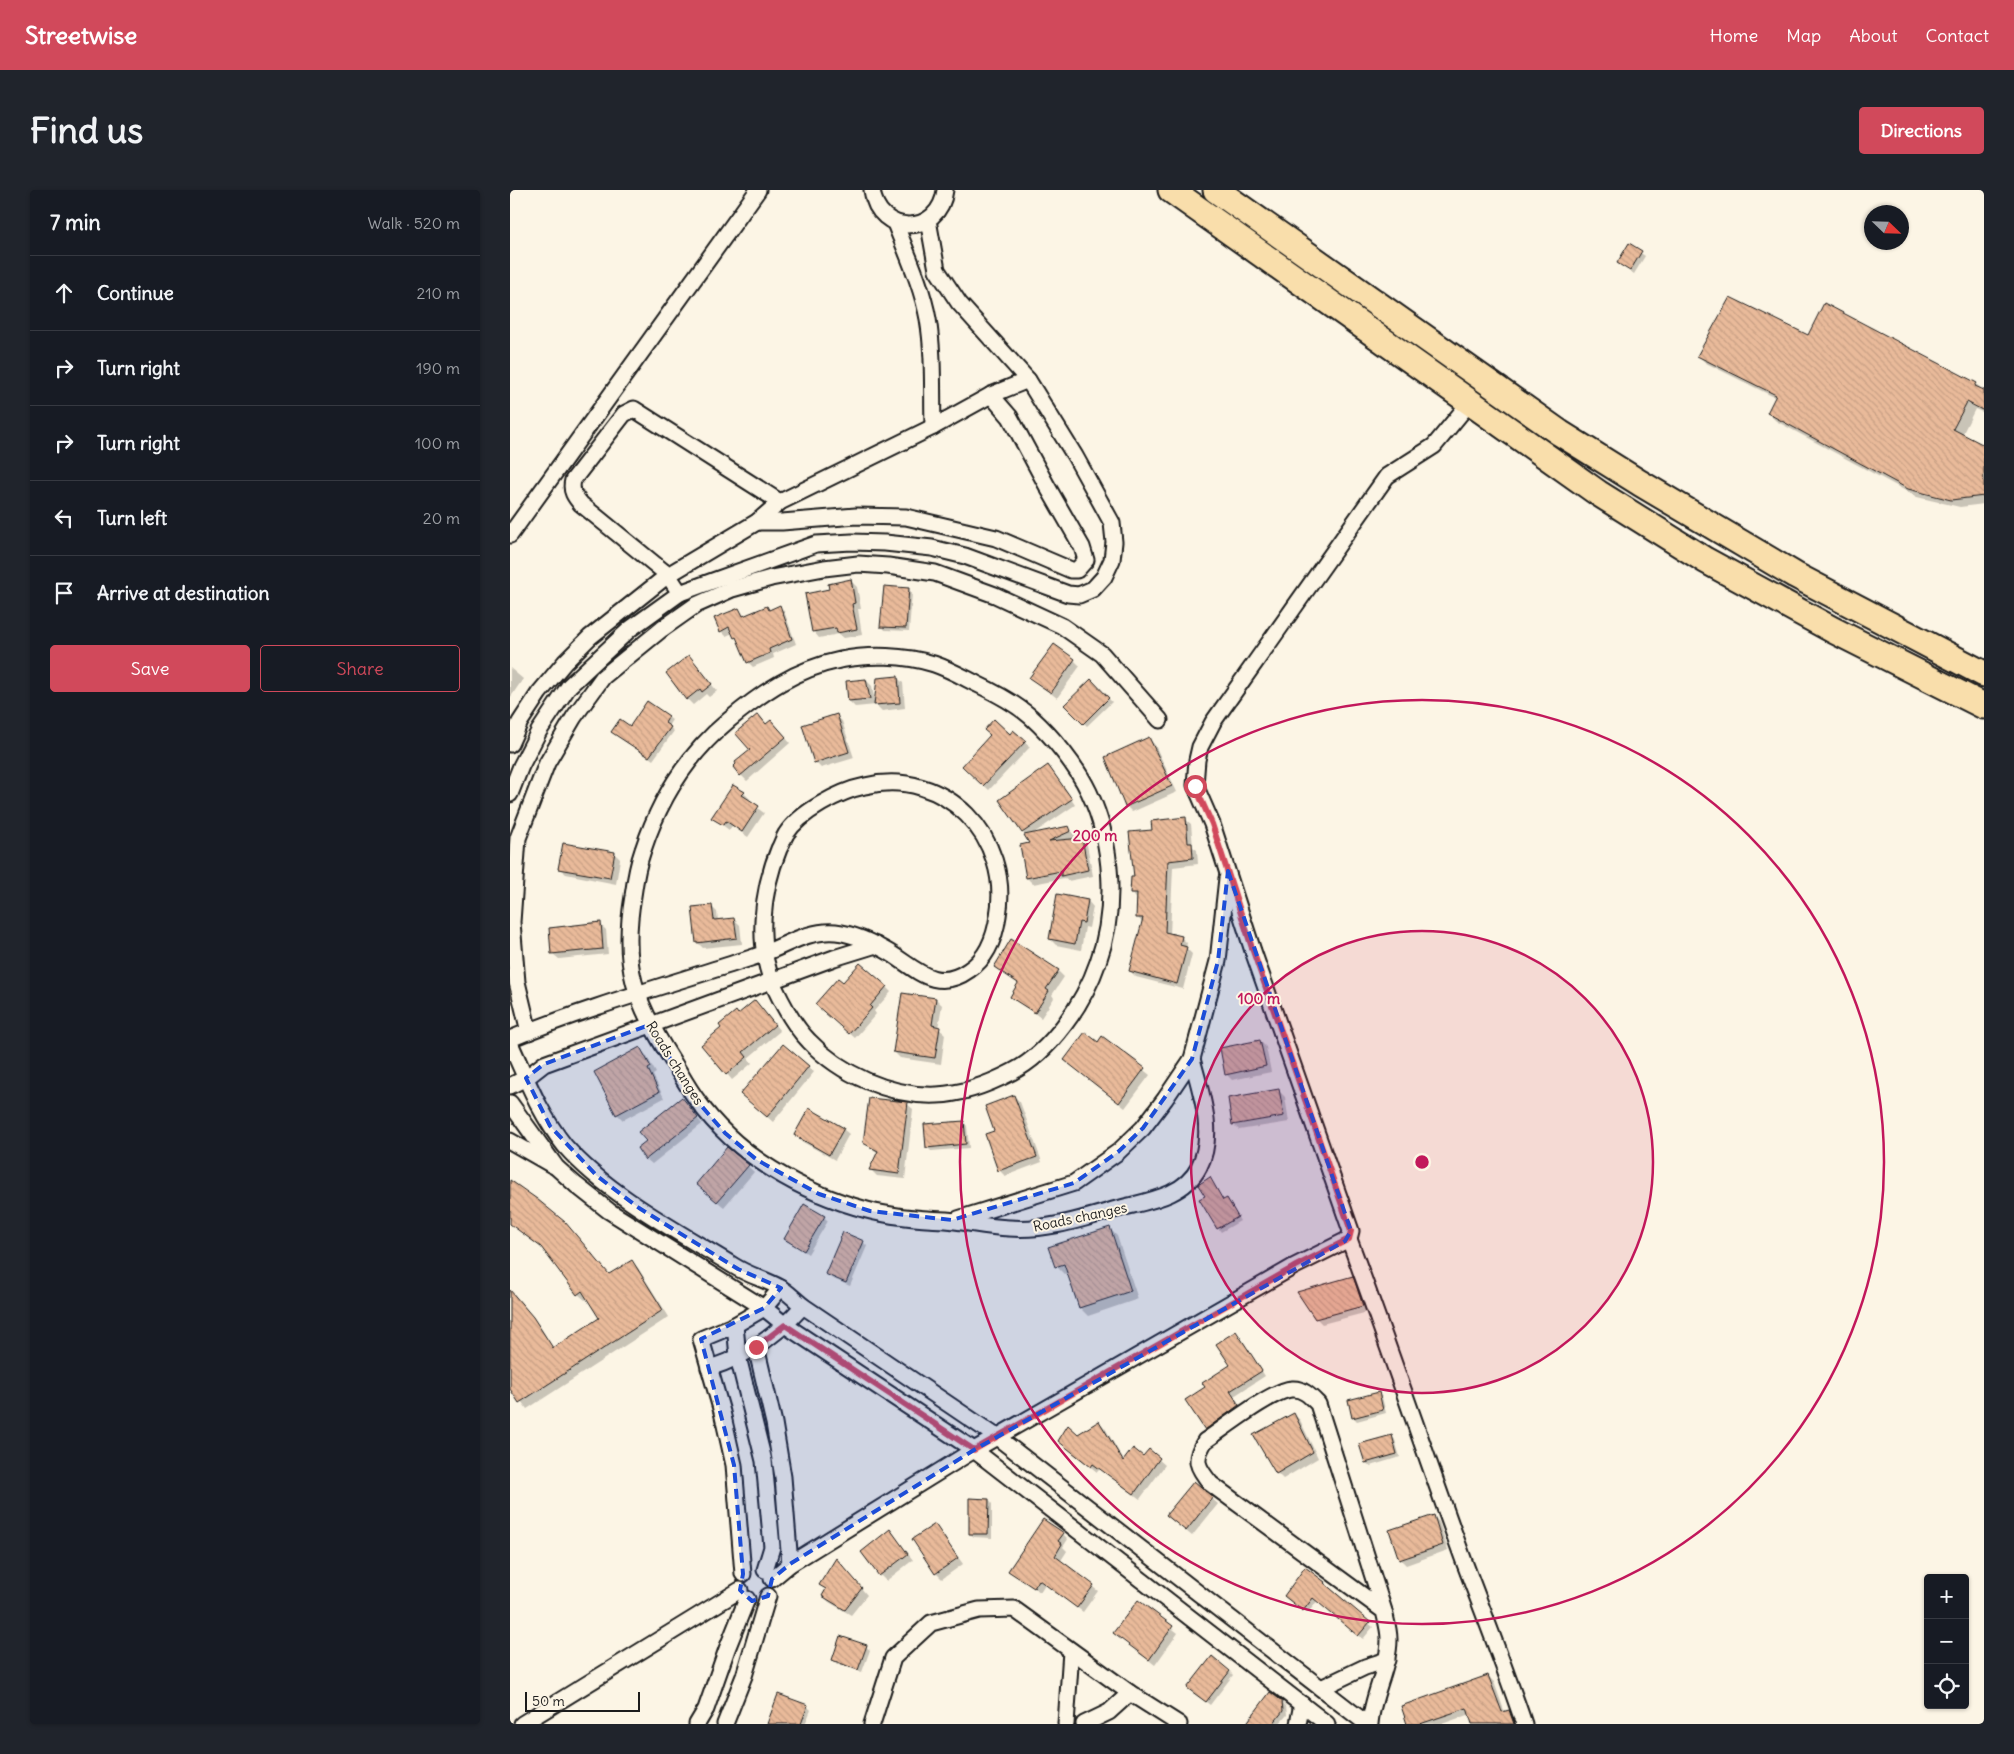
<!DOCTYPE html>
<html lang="en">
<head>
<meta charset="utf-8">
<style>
	body { margin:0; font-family:Delius,sans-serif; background:#20242c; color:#f1f3f6 }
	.controls { position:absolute; right:15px; bottom:15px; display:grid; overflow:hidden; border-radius:5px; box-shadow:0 1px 4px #0004 }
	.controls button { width:45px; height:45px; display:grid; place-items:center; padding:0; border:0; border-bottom:1px solid #363941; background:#171b24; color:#f1f3f6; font:25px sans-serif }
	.compass { position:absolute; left:1354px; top:15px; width:45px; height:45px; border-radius:50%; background:#171b24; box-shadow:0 1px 4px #0004; rotate:113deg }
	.scale { position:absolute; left:15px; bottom:12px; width:115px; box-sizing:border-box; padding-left:5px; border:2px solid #1c1c1c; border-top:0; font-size:14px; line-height:18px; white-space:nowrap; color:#1c1c1c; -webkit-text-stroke:4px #fcf5e5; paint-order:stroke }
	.stop { position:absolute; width:15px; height:15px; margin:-11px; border:4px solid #d1495b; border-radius:50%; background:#fff }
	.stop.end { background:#d1495b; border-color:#fff; box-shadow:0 1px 5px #0008 }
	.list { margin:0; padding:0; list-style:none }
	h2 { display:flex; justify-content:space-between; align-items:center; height:65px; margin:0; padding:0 20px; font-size:21px }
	h2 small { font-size:16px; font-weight:400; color:#9ea1a6 }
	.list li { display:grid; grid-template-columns:32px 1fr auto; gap:15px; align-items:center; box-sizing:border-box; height:75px; padding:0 20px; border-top:1px solid #363941 }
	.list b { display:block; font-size:19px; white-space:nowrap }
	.list em { font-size:16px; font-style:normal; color:#9ea1a6 }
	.actions { display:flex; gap:10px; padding:15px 20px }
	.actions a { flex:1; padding:11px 0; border:1px solid #d1495b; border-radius:5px; text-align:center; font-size:18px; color:#d1495b }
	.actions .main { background:#d1495b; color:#fff }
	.icon { flex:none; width:28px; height:28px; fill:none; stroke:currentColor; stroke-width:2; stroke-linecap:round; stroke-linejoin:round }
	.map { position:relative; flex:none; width:1474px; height:1534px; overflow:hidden; border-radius:5px }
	header { display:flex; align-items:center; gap:30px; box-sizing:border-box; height:70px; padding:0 25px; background:#d1495b; color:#fff }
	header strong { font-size:24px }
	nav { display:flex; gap:28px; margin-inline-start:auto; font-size:18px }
	.intro { display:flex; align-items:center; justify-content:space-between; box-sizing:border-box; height:120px; padding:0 30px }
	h1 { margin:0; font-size:35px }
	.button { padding:12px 22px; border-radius:5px; background:#d1495b; color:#fff; font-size:18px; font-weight:700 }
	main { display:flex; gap:30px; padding:0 30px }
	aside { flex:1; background:#171b24; border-radius:5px; box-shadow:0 1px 4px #0004 }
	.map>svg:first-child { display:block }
	.shadow { fill:#0003 }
	.building { fill:url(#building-back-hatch); stroke:#1c1c1c }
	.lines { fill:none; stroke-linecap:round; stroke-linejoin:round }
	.minor-casing { stroke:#1c1c1c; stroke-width:19 }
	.trunk-casing { stroke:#1c1c1c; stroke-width:29 }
	.minor { stroke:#fcf5e5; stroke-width:15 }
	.trunk { stroke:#f9deab; stroke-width:25 }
	.route { stroke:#d1495b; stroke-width:6 }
	.marked { fill:#1d4ed8; fill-opacity:0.2; stroke:#1d4ed8; stroke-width:4; stroke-dasharray:10 6; stroke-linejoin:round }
	.ring { fill:none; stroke:#c2185b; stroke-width:2.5 }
	.labels { text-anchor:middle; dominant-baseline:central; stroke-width:4; stroke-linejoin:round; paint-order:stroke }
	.street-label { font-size:14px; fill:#1c1c1c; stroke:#fcf5e5 }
	.centre { fill:#c2185b; stroke:#fcf5e5; stroke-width:2.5 }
	.ring-label { font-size:15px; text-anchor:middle; font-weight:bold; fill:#c2185b; stroke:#fcf5e5; stroke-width:4; stroke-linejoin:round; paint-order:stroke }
</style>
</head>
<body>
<header>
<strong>Streetwise</strong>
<nav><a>Home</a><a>Map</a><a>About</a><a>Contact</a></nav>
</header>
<div class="intro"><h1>Find us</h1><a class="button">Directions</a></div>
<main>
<aside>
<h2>7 min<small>Walk · 520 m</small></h2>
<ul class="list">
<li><svg class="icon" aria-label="ahead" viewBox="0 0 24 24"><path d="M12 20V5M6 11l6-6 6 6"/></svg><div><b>Continue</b></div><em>210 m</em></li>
<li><svg class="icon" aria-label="right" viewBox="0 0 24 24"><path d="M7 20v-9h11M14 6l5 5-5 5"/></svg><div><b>Turn right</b></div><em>190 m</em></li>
<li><svg class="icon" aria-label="right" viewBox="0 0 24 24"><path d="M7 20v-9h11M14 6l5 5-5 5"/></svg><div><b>Turn right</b></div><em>100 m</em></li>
<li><svg class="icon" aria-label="left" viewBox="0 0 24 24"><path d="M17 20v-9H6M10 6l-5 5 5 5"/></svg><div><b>Turn left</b></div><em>20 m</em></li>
<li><svg class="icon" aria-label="arrive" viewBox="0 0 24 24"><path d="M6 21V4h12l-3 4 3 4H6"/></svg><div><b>Arrive at destination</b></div></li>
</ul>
<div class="actions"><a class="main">Save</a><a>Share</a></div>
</aside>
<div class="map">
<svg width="1474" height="1534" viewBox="0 0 1474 1534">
	<defs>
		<pattern id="building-back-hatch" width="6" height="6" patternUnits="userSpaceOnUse" patternTransform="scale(1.25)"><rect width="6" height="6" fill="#e9ba9a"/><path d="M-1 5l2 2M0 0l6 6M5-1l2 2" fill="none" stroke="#c79f84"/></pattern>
	</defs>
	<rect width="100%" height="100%" fill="#fcf5e5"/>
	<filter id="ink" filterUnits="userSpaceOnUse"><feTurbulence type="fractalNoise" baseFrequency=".02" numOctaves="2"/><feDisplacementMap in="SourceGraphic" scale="10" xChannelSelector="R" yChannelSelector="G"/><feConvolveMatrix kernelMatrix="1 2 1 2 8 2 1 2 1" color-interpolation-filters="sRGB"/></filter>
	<g filter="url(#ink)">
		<g class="shadow">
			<path d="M1119,55L1135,66L1124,84L1108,72Z"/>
			<path d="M1298,147L1466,194L1474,201V223L1465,219L1452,245L1474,256V314L1450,317L1407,307L1266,231L1258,223L1266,208L1196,173L1188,166Z"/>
			<path d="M341,391L347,397L351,419H348L352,445L334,448L329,444L309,448L304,442L297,405L321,400Z"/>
			<path d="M398,399L402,403L399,441L375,440L372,436Z"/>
			<path d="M257,417L260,420L269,417L274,421L286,454L263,464L264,468L243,477L238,472L230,452L223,443L216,446L211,441L229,419L235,427Z"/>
			<path d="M564,470L570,476L547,508L521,488Z"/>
			<path d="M184,473L207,501L199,507L196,504L183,515L177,509Z"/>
			<path d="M0,478L13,489L0,508Z"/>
			<path d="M387,487L393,493L395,518L372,521L366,515L345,517L339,511L356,490L362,496L365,514Z"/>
			<path d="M581,491L602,512L577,536L556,515Z"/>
			<path d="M326,526L332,531L344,568L311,578L306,573Z"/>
			<path d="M158,527L162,530L158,536L164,541L143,570L103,542Z"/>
			<path d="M257,535L267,537L280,553L237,591L224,578L241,560Z"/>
			<path d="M504,542L520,557L479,600L453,576Z"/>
			<path d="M639,549L645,555L667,602L622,622L616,616Z"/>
			<path d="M543,582L565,615L521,645L559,638L566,647L561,649H571L577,655L583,686L558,691L554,688L523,694L517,688L511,656L521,654L491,610Z"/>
			<path d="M234,603L240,609L238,611L254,623L238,647L222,636L219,640L203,628Z"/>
			<path d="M675,629L681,634L683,657L687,660L688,674L663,677L660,745L672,748L677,753L676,758L682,764L673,799L626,787L620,781L633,733L627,727V709L621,703L643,641Z"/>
			<path d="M104,663L110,669L106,694L56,684L50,679Z"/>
			<path d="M578,711L583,717L579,738L575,737L571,760L546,755L540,749Z"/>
			<path d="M201,716L207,722L208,731L224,729L230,735L232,754L193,758L187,752Z"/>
			<path d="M90,734L96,740L98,764L49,769L43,764Z"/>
			<path d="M486,777L548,781L554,787L542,805L544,808L531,828L501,806L509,794Z"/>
			<path d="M376,797L381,802L364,821L366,824L345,848L312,819Z"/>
			<path d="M426,809L432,815L428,838L435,844L431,874L390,868L384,862Z"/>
			<path d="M251,818L270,841L238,868L242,873L222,890L217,884L229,826Z"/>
			<path d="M593,848L640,885L615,918L556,870L588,853Z"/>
			<path d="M750,851L756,857L761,882L722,890L716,884Z"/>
			<path d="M130,859L136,865L146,883L143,885L154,908L113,930L107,924Z"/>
			<path d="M298,877L304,882L263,932L238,910Z"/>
			<path d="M769,901L775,907L779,932L729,940L723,934Z"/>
			<path d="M504,906L510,912L532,972L495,986L489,980L486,942Z"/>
			<path d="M397,914L403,919L395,989L367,986L361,980L368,963L355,953Z"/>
			<path d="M177,915L192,934L142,974L136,969Z"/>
			<path d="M454,932L457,936L459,958L421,961L417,957Z"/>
			<path d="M333,939L339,944L325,970L291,951L286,945Z"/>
			<path d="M238,976L244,982L214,1017L193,1000Z"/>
			<path d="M700,989L714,1011L716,1009L720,1013L730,1031L711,1042L708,1038Z"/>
			<path d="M0,991L99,1086L122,1072L128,1078L159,1127L17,1219L0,1196V1100L29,1135L44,1159L91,1129L78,1108L75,1110L68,1104L36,1061L0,1034Z"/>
			<path d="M314,1027L318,1031L298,1064L276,1049Z"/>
			<path d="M599,1038L607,1046L628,1109L578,1126L570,1118L558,1083L554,1084L546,1076Z"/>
			<path d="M353,1052L357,1056L340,1096L321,1088L317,1084Z"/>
			<path d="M842,1088L848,1094L858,1122L812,1134L806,1128Z"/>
			<path d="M726,1142L755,1186L724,1206L733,1220L700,1244L696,1239L697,1198L721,1176Z"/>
			<path d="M868,1203L872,1207L876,1223L847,1231L843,1227Z"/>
			<path d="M784,1225L790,1230L808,1268L773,1289L767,1283Z"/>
			<path d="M589,1232L595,1238L614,1271L634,1268L639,1261L655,1275L630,1309L590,1279L587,1282L556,1257Z"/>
			<path d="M882,1246L885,1250L890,1267L860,1276L856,1273L851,1255Z"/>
			<path d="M684,1293L708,1314L682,1346L664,1331Z"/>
			<path d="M479,1310L482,1314V1348L464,1347L460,1344Z"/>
			<path d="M923,1326L929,1332L938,1360L896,1375L890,1369Z"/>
			<path d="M425,1335L453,1374L432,1389L426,1383Z"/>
			<path d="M380,1341L403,1370L376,1391L370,1385Z"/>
			<path d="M553,1344L558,1349L553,1357L557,1361L550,1372L588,1401L573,1422L535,1394L530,1402L500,1381Z"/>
			<path d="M332,1376L357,1405L341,1425L319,1412L313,1406L317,1401L310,1395Z"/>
			<path d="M796,1378L815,1393L817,1398L863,1437L853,1449L808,1410L798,1423L779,1409Z"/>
			<path d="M628,1412L668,1443L645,1475L605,1443Z"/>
			<path d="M356,1457L360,1460L352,1482L327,1474L323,1470Z"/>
			<path d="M719,1481L723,1485L700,1515L683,1502Z"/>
			<path d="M978,1486L984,1492L995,1523L999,1521L1005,1527L1007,1534H964L960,1524L932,1534H898Z"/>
			<path d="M772,1512L776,1516L777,1525L769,1534H735L744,1522L746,1524Z"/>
			<path d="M297,1516L301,1520L295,1534H258Z"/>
		</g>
		<g class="building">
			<path d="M1119,53L1132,61L1120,81L1107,73Z"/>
			<path d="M1220,107L1298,145L1314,113L1467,193L1465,196L1474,200V221L1457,212L1443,239L1474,255V306L1441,310L1398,299L1257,223L1266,205L1187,166Z"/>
			<path d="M341,389L345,413L342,414L347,439L327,443L326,438L302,442L295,404L319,399L318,394Z"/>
			<path d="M374,396L399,398L396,438L370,437Z"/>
			<path d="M270,415L282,449L259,459L260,463L237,473L226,447L224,448L219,437L210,442L204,428L229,418L233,426L257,416L259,420Z"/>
			<path d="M544,454L565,469L541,503L519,488Z"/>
			<path d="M179,465L202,494L192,502L190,499L176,510L156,483Z"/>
			<path d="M388,486L390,513L364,515L367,488Z"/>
			<path d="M356,489L360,509L338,511L336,491Z"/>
			<path d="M581,489L599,508L573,534L554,515Z"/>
			<path d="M137,511L159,526L155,533L161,537L139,567L101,542L110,529L120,536Z"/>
			<path d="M248,524L256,534L261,530L276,547L230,586L223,577L226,574L225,572L240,560L225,543Z"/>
			<path d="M327,524L339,562L304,573L292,535Z"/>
			<path d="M484,529L500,544L503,540L516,551L473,596L452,576L480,545L474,540Z"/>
			<path d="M639,547L662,596L615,617L595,567Z"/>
			<path d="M538,575L562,609L512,643L489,610Z"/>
			<path d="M223,595L235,602L232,605L249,616L232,642L216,631L213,635L201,628Z"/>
			<path d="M676,627L678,653H682L683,668L658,671L655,742L672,746L670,755L677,757L667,794L619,781L633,728H626L627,703H620L621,687H624L619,642L642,640L641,631Z"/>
			<path d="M559,636L561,641L539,651L572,648L578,680L551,686V681L516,688L510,655L519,653L514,645Z"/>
			<path d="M53,653L105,662L100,688L48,679Z"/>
			<path d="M547,704L578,710L574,733L569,732L565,754L539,749Z"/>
			<path d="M202,715L204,730L224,728L227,748L186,753L182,717Z"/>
			<path d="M91,732L93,759L41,764L39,738Z"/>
			<path d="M501,749L549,780L536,799L539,801L525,823L500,807L508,793L484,777Z"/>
			<path d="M350,773L377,796L360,816L362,818L339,844L305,814L328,788L333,792Z"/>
			<path d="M392,803L426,808L422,835L430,837L425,868L383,862Z"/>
			<path d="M245,810L265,835L233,862L237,867L216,885L191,855L211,838L209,835L226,821L228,824Z"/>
			<path d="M575,842L588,852L592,846L635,878L609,913L554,870Z"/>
			<path d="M750,850L756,876L715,885L710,858Z"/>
			<path d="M273,854L299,876L257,927L230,904Z"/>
			<path d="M130,857L141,877L138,879L149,902L106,925L84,882Z"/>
			<path d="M769,899L774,926L722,935L718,908Z"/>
			<path d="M504,905L527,967L488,981L475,944L484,941L475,916Z"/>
			<path d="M172,907L188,928L135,970L127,958L136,951L128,942Z"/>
			<path d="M359,908L398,912L389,984L359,980L368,961L353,953Z"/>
			<path d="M299,918L334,938L319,965L284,945Z"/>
			<path d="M454,931L456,954L416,958L414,934Z"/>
			<path d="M217,957L239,975L207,1012L186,994Z"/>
			<path d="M700,987L713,1010L717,1008L728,1027L707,1039L689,1009L695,1006L688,995Z"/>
			<path d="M0,990L27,1009L55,1032L99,1084L122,1070L153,1120L9,1213L0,1199V1100L23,1127L43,1158L89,1128L72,1101L67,1105L31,1057L0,1034Z"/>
			<path d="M294,1014L315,1026L294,1061L274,1049Z"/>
			<path d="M600,1037L621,1101L569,1118L554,1074L545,1077L538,1057Z"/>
			<path d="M333,1042L354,1051L336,1093L315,1084Z"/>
			<path d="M843,1086L853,1116L805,1129L787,1102Z"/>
			<path d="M726,1141L752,1181L720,1201L729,1215L695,1240L675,1210L695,1197L692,1193L720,1175L706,1154Z"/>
			<path d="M869,1202L873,1220L842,1228L838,1210Z"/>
			<path d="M784,1223L803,1262L766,1284L743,1245Z"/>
			<path d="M589,1231L613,1271L623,1258L633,1266L639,1259L650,1268L624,1304L583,1274L581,1277L548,1251L558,1235L568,1244Z"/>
			<path d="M882,1245L887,1264L855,1273L849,1254Z"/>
			<path d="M684,1291L703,1307L676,1341L656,1325Z"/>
			<path d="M459,1308L479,1309L478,1344H459Z"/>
			<path d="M924,1325L933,1355L889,1370L879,1340Z"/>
			<path d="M533,1329L554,1343L548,1351L552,1354L545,1366L584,1395L567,1418L529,1390L524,1398L498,1381Z"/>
			<path d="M425,1334L448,1368L425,1384L402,1349Z"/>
			<path d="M380,1339L398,1364L369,1386L351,1362Z"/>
			<path d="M326,1368L352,1398L335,1420L312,1406L316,1399L309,1395Z"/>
			<path d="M795,1377L815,1392L814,1393L860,1432L848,1446L803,1408L793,1421L774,1406Z"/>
			<path d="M628,1410L663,1436L639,1470L603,1443Z"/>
			<path d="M330,1446L357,1455L348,1480L322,1470Z"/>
			<path d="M702,1466L720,1481L696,1512L677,1498Z"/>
			<path d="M978,1485L992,1522L999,1520L1004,1534H962L957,1518L910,1534H897L891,1516Z"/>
			<path d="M760,1502L772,1511L773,1521L763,1534H736Z"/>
			<path d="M268,1504L298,1515L291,1534H257Z"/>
		</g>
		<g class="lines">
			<defs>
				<g id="minor">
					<path d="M362,0C368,47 430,46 435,0"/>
					<path d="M385,33C397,64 412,96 418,129C424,164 422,201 423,237"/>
					<path d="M960,212L924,256L877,286L703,532L690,557L687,570L685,595L702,634L743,761L841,1041L839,1049C879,1157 916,1266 955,1374C975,1427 996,1480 1014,1534"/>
					<path d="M247,332H272L346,326L396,327L486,348L561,380H567L576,370L572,357L537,296L500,227L481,205"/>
					<path d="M0,345L248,0"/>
					<path d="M170,403L158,385L71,314C65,307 60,301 63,290L114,224L124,219L270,312"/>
					<path d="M0,554L10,532L29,503L55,472L80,447L158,385L247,332L270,312L423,237L481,205L518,190"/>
					<path d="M0,604L11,576L29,541L59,496L120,439L170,403L200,392L306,354L342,352L375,353L422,358L455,366L558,404L569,405L583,399L594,387L602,370L604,352L602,333L565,266L518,190L449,113L427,80L418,30"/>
					<path d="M19,842L7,792L2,732L8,648L37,573L64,527L93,487L152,439L186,415L222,399L261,388L314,378L348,374L378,376L425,383L485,405L552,436L592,464L650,530"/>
					<path d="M0,849C73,819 150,797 225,773C235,770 245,767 255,763C275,755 293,744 315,742C335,740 357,750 375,760C403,775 424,805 459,780C477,768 485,747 488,726C502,648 435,577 355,596C330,601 290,622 276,644C273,649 272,654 269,659C252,700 245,756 265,798C273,815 285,837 299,851C330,884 381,907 427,905C453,904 479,894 502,882C541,862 574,813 588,772C607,719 603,653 579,602C566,575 543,547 521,527C505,513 486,503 467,494C453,487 439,479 424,474C395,465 359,464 330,470C286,479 253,502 219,530C178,564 150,608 133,660C128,674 125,691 123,706C111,776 125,812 162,870C170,883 178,898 187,910C227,966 292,1003 357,1020C383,1027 409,1029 436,1030C457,1032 477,1037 499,1038C535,1041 572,1029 607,1019C637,1011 674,1007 689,977C706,944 691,903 682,869"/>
					<path d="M0,853C16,888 30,925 55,956C98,1005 169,1042 224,1076C238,1085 254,1089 269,1097C277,1101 285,1110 293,1116L487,1247L857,1534"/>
					<path d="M0,896L16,888L34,874L324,768L366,755"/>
					<path d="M0,913L46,977L66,995L99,1021L254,1118L275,1135L464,1260L817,1534"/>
					<path d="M0,951L42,975"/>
					<path d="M448,1029L564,993L608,962L633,938L655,909L682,869L708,771L717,688"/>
					<path d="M225,1135L228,1167L254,1271L262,1357L255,1380"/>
					<path d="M246,1157L264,1233L273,1287L280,1374"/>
					<path d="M199,1178C237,1167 267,1145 293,1116"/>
					<path d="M233,1384L224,1275L212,1222L191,1149L225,1135L254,1118L271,1098"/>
					<path d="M262,1389L280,1374L464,1260L783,1077L839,1049"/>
					<path d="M811,1498L855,1477L877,1470"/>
					<path d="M12,1534L230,1400"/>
					<path d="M187,1534L196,1519L217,1459L237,1409"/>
					<path d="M215,1534L234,1486L258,1406"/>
					<path d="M362,1534L383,1468L421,1433L469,1420L504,1419L620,1503L669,1534"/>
					<path d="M556,1534L561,1461"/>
					<path d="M574,1534L599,1522L620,1503"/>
					<path d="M788,1534L792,1514"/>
					<path d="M860,1534C862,1505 879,1478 879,1449C879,1440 876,1430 874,1421L701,1294C687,1277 683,1270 695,1251C713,1239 762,1200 782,1199C793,1198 801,1207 808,1214L874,1421"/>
				</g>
				<g id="trunk">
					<path d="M661,0L1088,303L1195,370L1323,440L1474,516"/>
					<path d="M706,0L1050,243L1130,293L1285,385L1474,484"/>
				</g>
			</defs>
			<use href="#minor" class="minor-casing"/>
			<use href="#trunk" class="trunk-casing"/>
			<use href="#minor" class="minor"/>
			<use href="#trunk" class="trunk"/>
		</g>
	</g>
	<g class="lines" filter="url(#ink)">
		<path class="route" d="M246,1157L275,1135L464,1260L784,1077L839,1049L841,1041L743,761L702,634L685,596"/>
	</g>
	<path class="marked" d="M718,681L841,1041L835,1051L464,1260L280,1374L262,1389L258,1406L242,1411L230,1400L233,1384L224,1275L191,1149L254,1118L271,1098L228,1079L129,1018L87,986L40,936L16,888L34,874L139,835L188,912L215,943L247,970L309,1004L360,1021L442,1030L564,993L608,962L633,938L682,869L708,771Z"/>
	<circle cx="912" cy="972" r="231" fill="#c2185b" fill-opacity=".12"/>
	<g class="ring">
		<circle cx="912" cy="972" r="231"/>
		<circle cx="912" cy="972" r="462"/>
	</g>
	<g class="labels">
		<g class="street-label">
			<text transform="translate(165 873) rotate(58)">Roads changes</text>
			<text transform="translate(570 1027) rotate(-12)">Roads changes</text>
		</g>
	</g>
	<circle cx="912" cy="972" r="8" class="centre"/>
	<g class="ring-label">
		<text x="585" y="651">200 m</text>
		<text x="749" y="814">100 m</text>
	</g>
</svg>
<div class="controls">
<button>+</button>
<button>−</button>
<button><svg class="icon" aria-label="locate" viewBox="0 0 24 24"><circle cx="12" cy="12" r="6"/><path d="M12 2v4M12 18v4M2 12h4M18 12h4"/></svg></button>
</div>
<svg class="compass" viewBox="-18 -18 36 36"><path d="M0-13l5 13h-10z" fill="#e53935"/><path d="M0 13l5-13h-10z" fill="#9ea1a6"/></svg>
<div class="scale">50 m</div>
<div class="stop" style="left:685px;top:596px"></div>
<div class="stop end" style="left:246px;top:1157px"></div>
</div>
</main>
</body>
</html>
